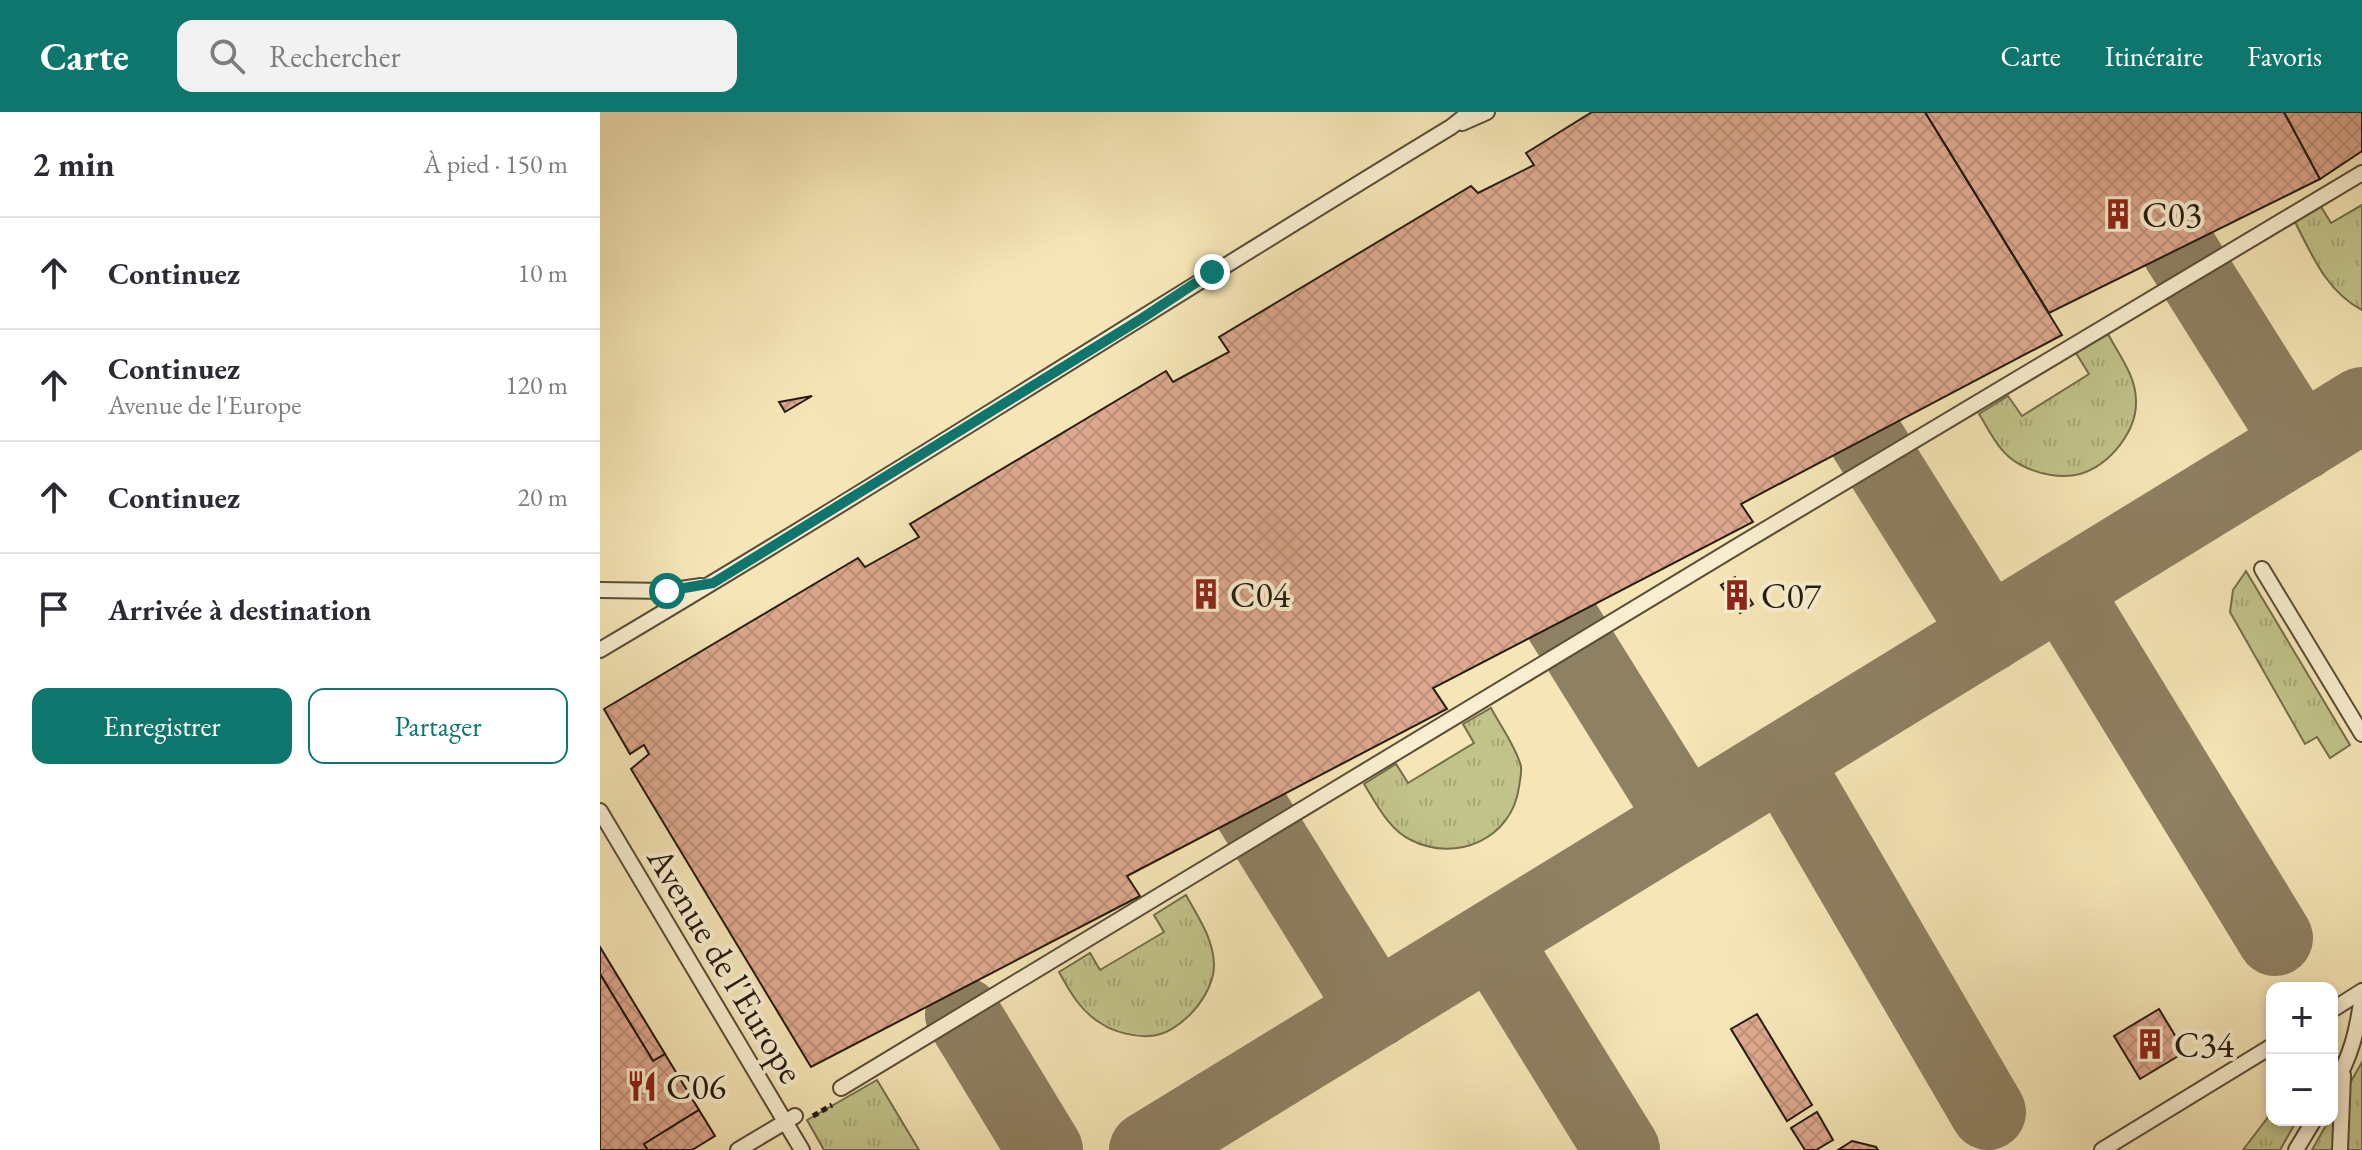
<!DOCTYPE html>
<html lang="fr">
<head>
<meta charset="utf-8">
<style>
	body { margin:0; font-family:"EB Garamond",serif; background:#f2f2f3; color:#2b2b33 }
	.controls { position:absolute; right:24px; bottom:24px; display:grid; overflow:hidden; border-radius:16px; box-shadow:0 4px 12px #0003 }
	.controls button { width:72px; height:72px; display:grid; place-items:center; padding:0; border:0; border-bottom:2px solid #e1e1e2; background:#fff; color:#2b2b33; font:40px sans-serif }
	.stop { position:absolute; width:24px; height:24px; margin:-18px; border:6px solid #0f766e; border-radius:50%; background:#fff }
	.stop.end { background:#0f766e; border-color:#fff; box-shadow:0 2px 8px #0008 }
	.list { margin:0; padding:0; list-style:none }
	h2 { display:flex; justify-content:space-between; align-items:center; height:104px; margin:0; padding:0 32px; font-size:34px }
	h2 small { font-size:26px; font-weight:400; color:#7c7c81 }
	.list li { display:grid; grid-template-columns:52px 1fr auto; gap:24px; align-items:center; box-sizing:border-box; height:112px; padding:0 32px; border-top:2px solid #e1e1e2 }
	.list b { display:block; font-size:30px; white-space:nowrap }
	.list p { margin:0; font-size:26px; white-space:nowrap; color:#7c7c81 }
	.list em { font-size:26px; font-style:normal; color:#7c7c81 }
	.actions { display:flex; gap:16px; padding:24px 32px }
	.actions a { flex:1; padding:18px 0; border:2px solid #0f766e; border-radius:16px; text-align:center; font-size:28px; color:#0f766e }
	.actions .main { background:#0f766e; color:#fff }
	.icon { flex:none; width:44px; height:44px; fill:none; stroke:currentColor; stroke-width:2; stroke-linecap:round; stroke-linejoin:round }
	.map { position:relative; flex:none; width:1762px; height:1038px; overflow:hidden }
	header { display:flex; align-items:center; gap:48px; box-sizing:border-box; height:112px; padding:0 40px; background:#0f766e; color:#fff }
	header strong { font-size:38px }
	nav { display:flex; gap:44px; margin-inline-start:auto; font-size:28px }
	.search { width:560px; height:72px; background:#f2f2f3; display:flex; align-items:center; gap:20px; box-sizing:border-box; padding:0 28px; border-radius:16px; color:#7c7c81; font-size:30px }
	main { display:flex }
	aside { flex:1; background:#fff }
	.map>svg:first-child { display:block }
	.grass { fill:url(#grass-tufts); stroke:#746e4b; stroke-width:2 }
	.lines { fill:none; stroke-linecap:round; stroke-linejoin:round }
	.taxiway { stroke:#8e8062; stroke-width:76 }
	.building { fill:url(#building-cross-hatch); stroke:#261a0c; stroke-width:2 }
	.service-casing { stroke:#5a4d37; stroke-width:18 }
	.path { stroke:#261a0c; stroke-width:5; stroke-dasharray:6 4; stroke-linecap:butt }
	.service { stroke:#f9efd0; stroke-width:14 }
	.route { stroke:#0f766e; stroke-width:10 }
	.labels { text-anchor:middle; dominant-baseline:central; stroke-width:8; stroke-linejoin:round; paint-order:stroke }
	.poi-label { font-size:36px; fill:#261a0c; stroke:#f9efd0; text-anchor:start }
	.street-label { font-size:36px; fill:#261a0c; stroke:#f9efd0 }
</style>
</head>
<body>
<header>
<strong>Carte</strong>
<div class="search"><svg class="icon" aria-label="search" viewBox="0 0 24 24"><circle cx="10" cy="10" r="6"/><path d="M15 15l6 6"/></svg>Rechercher</div>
<nav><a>Carte</a><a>Itinéraire</a><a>Favoris</a></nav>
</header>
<main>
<aside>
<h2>2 min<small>À pied · 150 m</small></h2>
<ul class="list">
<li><svg class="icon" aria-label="ahead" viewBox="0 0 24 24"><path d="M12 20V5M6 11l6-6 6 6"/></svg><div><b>Continuez</b></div><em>10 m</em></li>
<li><svg class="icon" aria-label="ahead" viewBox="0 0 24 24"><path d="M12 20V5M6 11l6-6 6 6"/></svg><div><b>Continuez</b><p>Avenue de l'Europe</p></div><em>120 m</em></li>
<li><svg class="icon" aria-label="ahead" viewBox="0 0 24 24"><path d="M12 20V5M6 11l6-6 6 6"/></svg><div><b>Continuez</b></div><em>20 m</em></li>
<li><svg class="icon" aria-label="arrive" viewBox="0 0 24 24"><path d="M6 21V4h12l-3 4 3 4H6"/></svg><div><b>Arrivée à destination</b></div></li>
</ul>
<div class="actions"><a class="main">Enregistrer</a><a>Partager</a></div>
</aside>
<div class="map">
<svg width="1762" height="1038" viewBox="0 0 1762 1038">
	<defs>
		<pattern id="grass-tufts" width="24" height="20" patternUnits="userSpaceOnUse" patternTransform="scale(2)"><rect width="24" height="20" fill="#c2c38a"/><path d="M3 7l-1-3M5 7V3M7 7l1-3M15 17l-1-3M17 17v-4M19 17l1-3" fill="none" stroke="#a7a776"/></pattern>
		<pattern id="building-cross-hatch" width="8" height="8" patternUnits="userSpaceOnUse" patternTransform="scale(2)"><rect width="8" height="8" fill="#dda88e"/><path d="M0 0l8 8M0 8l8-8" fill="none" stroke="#be9079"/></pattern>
	</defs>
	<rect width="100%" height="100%" fill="#f6e6b7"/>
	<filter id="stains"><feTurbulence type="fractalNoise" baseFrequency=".0025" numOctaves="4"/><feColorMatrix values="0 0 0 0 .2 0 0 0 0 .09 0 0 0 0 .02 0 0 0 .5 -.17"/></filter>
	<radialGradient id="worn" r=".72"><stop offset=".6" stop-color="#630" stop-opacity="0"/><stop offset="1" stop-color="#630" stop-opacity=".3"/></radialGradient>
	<g class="grass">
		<path d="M1720,93L1731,111L1762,93V198C1726,179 1712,143 1694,108Z"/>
		<path d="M1508,222C1519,243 1536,264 1536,289C1537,319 1510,353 1480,362C1461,367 1438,362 1421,353C1400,343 1391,321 1379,302L1408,284L1422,304L1489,262L1476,241Z"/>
		<path d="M1646,459L1750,633L1730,646L1717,625L1705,632L1630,500L1633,478Z"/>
		<path d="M891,596C900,613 914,632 920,651C923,657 920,667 919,675C912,727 856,751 811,728C789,718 776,691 764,672L796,652L808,671L874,631L863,612Z"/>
		<path d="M586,783C598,805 613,826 614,852C615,882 580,923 549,924C535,925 514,920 502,912C481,900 470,880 459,860L490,841L500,858L564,820L554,803Z"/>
		<path d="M1762,950V1038H1712L1729,1008H1732V1003Z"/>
		<path d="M277,968L319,1038H224L207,1008Z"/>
		<path d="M1672,1000V1008H1697L1680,1038H1643Z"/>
	</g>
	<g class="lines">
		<g class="taxiway">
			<path d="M1579,137L1701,331"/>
			<path d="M1266,326L1389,522"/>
			<path d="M1462,477L1675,826"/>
			<path d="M962,509L1086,708"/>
			<path d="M1183,648L1388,1000"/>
			<path d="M652,699L776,898"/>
			<path d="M892,827L1022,1038"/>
			<path d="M363,903L445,1038"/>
			<path d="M547,1038L1762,293"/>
		</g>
	</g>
	<g class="building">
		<path d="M992,0H1325L1462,223L1141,392L1153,410L833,576L847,597L527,764L540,784L211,955L31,657L49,642L44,633L30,642L4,597L258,446L265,455L319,425L310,412L566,259L573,270L629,240L619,225L871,74L878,81L934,53L926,41Z"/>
		<path d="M1325,0H1684L1720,67L1449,201Z"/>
		<path d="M1684,0H1762V39L1720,67Z"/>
		<path d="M212,284L185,300L179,290Z"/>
		<path d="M1135,465L1153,492L1140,501L1121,473Z"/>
		<path d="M0,835L65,942L53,949L0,862Z"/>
		<path d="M0,862L53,949L65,942L99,998L44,1032L48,1038H0Z"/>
		<path d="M1559,897L1585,940L1540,967L1514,924Z"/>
		<path d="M1157,902L1212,993L1187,1009L1131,917Z"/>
		<path d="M99,998L115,1024L92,1038H48L44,1032Z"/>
		<path d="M1217,1000L1233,1028L1216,1038H1205L1191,1016Z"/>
		<path d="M1252,1029L1276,1035L1278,1038H1238Z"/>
	</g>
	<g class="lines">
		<defs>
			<g id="service">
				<path d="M862,11L887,0"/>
				<path d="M1662,457L1762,622"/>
				<path d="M0,478L67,479L101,474"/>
				<path d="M0,538C287,368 566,188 851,15L870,0"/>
				<path d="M0,699L202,1038"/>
				<path d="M1732,898L1762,879"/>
				<path d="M241,976L1136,435L1762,61"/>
				<path d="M1732,977C1751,945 1757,920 1762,884"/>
				<path d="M138,1038L195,1004"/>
				<path d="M1502,1038L1672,934"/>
				<path d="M1696,1038L1714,1008"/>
				<path d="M1740,1038L1743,963"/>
			</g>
		</defs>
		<use href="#service" class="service-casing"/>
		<path class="path" d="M213,1004L232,993"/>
		<use href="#service" class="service"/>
	</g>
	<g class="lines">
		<path class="route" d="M67,479L113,471L541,207L612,160"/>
	</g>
	<defs>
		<symbol id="building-bare" viewBox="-9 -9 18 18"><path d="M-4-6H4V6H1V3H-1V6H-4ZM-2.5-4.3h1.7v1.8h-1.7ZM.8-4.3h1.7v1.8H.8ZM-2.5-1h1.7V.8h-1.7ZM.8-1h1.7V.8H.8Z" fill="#8f2418" stroke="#f9efd0" stroke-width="2.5" paint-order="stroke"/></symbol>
		<symbol id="restaurant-bare" viewBox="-9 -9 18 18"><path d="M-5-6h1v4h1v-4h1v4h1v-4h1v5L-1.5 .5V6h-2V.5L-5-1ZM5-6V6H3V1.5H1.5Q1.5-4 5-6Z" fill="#8f2418" stroke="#f9efd0" stroke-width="2.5" paint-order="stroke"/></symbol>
	</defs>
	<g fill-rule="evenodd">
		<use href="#building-bare" x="1496" y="80" width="44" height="44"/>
		<use href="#building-bare" x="584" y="460" width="44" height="44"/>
		<use href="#building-bare" x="1115" y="461" width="44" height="44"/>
		<use href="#building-bare" x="1528" y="910" width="44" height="44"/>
		<use href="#restaurant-bare" x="20" y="952" width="44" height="44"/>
	</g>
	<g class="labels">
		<g class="poi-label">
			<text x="1542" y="102">C03</text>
			<text x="630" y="482">C04</text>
			<text x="1161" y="483">C07</text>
			<text x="1574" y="932">C34</text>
			<text x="66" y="974">C06</text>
		</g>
		<g class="street-label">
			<text transform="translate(126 853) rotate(59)">Avenue de l'Europe</text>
		</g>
	</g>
	<rect width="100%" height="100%" filter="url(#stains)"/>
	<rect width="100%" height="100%" fill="url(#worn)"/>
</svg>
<div class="controls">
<button>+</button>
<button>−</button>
</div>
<div class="stop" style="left:67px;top:479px"></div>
<div class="stop end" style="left:612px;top:160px"></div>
</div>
</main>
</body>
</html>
